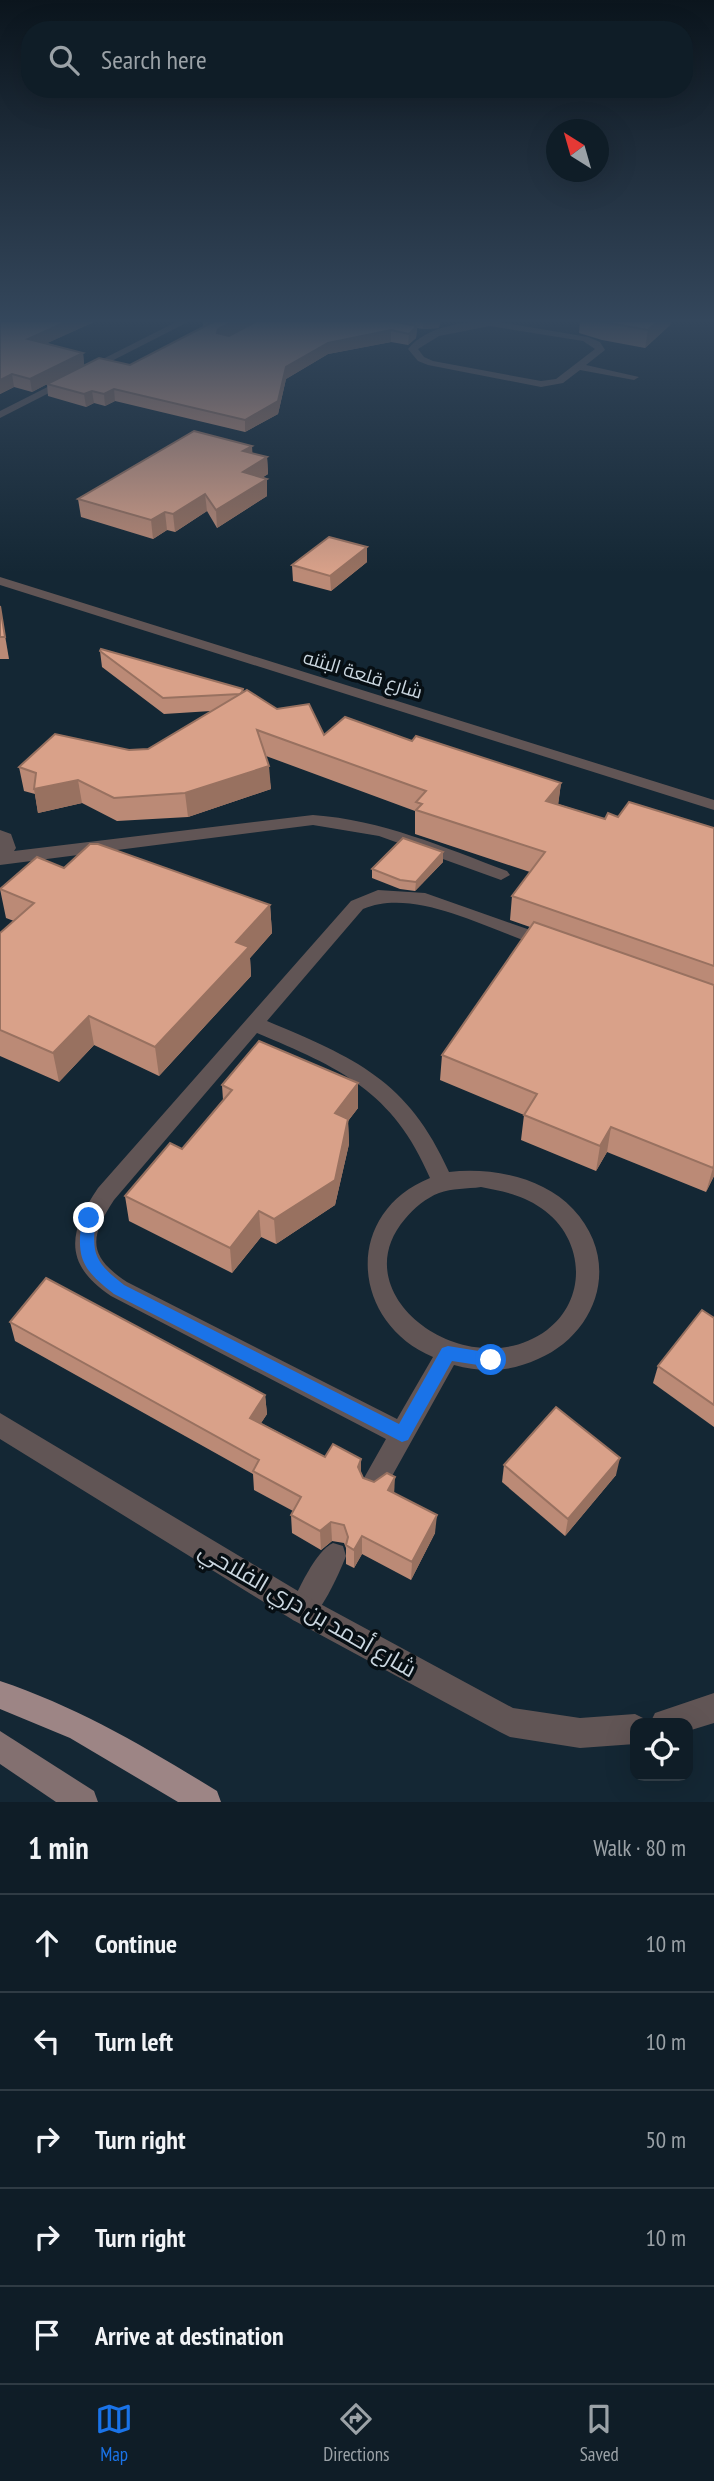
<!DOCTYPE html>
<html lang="en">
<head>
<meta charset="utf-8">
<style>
	body { margin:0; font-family:"PT Sans Narrow",Cairo,sans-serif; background:#1d2a33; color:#f1f3f6 }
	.controls { position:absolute; right:21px; bottom:21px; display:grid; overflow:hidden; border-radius:14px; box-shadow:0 7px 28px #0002 }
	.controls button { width:63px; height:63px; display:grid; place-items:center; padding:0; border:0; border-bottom:2px solid #2f3b44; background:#0f1d27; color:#f1f3f6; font:35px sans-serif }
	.compass { position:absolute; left:546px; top:119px; width:63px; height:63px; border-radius:50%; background:#0f1d27; box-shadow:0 7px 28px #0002; rotate:323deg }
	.stop { position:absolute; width:21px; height:21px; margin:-16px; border:5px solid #1a73e8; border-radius:50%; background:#fff }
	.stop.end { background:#1a73e8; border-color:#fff; box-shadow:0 2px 7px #0008 }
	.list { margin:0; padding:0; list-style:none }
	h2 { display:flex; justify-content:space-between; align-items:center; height:91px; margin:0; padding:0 28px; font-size:30px }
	h2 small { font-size:23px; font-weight:400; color:#9ba2a7 }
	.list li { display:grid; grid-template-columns:46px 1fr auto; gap:21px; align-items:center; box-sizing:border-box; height:98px; padding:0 28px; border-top:2px solid #2f3b44 }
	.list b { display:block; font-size:26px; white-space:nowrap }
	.list em { font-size:23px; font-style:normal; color:#9ba2a7 }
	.icon { flex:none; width:38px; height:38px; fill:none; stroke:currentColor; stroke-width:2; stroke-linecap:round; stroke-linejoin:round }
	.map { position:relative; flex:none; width:714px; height:1802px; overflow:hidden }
	.search { position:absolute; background:#0f1d27; box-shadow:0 7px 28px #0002; left:21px; right:21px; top:21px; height:77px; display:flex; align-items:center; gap:18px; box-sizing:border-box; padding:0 24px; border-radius:28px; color:#9ba2a7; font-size:26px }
	.sheet { height:581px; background:#0f1d27 }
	nav { display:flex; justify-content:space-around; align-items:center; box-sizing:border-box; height:98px; border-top:2px solid #2f3b44; background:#0f1d27; font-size:19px; color:#9ba2a7 }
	nav a { display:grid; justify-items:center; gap:4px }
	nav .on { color:#1a73e8 }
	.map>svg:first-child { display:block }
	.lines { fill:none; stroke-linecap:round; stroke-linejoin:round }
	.lane { fill:#615555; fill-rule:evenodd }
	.street { fill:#615555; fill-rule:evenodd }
	.secondary { fill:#837070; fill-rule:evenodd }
	.primary { fill:#9d8585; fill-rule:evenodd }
	.wall { fill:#bb8a76 }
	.shaded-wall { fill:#987160 }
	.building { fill:#d9a189; stroke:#987160; stroke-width:2 }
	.route { fill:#1a73e8 }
	.labels { text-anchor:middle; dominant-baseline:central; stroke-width:7; stroke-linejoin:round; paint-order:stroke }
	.street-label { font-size:19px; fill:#cbd7e0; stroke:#070f14 }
	.near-street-label { font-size:23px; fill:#cbd7e0; stroke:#070f14 }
</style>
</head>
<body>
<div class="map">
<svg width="714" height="1802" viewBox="0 0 714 1802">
	<rect width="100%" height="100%" fill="#142734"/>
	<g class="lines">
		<g class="lane">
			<path d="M493,321L588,337L600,342L605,350L586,365L639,377L634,380L580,370L563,383L541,387L428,365L418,361L408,349C426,326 466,321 493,321ZM490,326L583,341L595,349L556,379L541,381L433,361L424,357L418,349L439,336Z"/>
			<path d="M378,890L425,893L553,938L556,942L553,946L547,948C493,933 417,886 363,909L267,1021C355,1058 408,1080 449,1172C491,1167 543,1177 573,1209C622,1261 598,1333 538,1359C510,1372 483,1373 454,1365L382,1494L373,1498L364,1494L360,1485L386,1439L111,1296C63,1264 68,1232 98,1188L351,901ZM257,1033C340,1068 393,1091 430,1178C343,1213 350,1322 433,1357L397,1419L127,1282C88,1256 89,1238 114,1200ZM481,1187C502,1191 523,1195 541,1208C584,1237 589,1298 547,1330C469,1388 339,1296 405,1219C414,1208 426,1198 439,1193C452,1188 467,1189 481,1187Z"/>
			<path d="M333,1543L343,1546L346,1556C339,1574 320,1617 303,1624L293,1620L289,1610C297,1592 316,1550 333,1543Z"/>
		</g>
		<g class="street">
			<path d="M178,321H190L0,418V411Z"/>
			<path d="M0,577L714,800V810L0,585Z"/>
			<path d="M313,815C382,820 443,847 507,871L510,875L501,880L379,836L313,825L0,865V830L11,834L16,848L14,851Z"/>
			<path d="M0,1413L313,1600L513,1708L580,1718L635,1714L645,1719L647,1723H635V1744L580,1748L510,1737L500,1732L293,1620L0,1439Z"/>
			<path d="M714,1693V1723L688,1731V1723H650L655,1713Z"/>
		</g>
		<path class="secondary" d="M0,1731L94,1791L98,1802H56L0,1764Z"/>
		<path class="primary" d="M0,1681C78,1707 147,1748 217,1791L221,1802H178L70,1738L0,1709Z"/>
	</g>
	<g class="wall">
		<path d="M0,321H96L47,343L83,353L84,365H130L203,327V321H440L439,328L423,329L417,328L416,338L408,345L391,342L328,354L286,379L278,414L245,432L115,401L105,406L94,403L86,407L48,396L47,384L32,392L14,387L0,394Z"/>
		<path d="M580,321H671L670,325L645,348L602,340L579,333Z"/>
		<path d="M252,453L267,457L268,474L263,477L267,479V496L217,528L207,511L175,532L167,530L153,539L81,517L78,499Z"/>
		<path d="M367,562L331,591L293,581L292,565Z"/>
		<path d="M0,606L9,659H0Z"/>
		<path d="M100,651L243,692L324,735L412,741L561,783L558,804L605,819L618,817L714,828V1176L706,1192L607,1152L596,1171L521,1140L524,1115L440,1080L442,1055L530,927L510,920L512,896L530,872L415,834V811L266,756L271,789L188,817L117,821L82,803L38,813L35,794L24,791L19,767L129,750L148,749L211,711L164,714L102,667Z"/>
		<path d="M443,862L415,891L400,889L372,878V869Z"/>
		<path d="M64,868L270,905L272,933L250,958L251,976L159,1076L94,1045L59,1082L0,1056V933L14,921L6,918L0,889Z"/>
		<path d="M358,1083V1108L348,1121L349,1144L335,1205L276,1244L261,1237L232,1273L129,1221L125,1196L182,1149L223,1100L222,1085Z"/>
		<path d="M714,1318V1427L653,1383L658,1366Z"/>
		<path d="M10,1322L265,1395L267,1414L261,1423L325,1457L361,1459V1474L363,1478L394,1493L435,1533L411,1580L362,1554L354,1568L346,1564V1548L344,1543L332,1541L321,1550L292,1533L291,1515L293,1511L254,1490L253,1474L15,1341Z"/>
		<path d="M504,1465L616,1475L565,1536L502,1482Z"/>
	</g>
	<g class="shaded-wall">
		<path d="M68,321H96L30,351L28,339Z"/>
		<path d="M234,321H256L219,341L217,333L218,329Z"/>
		<path d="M423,321H440L439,328L423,329Z"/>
		<path d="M658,321H671L670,325L645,348L648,330Z"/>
		<path d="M417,326L416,338L408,345L409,334Z"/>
		<path d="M391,330V342L328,354L286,379L278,414L245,432V420L286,367L328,343Z"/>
		<path d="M83,353L84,365L32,392L30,379Z"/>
		<path d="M12,374L14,387L0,394V380Z"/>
		<path d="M114,389L115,401L105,406L104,394Z"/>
		<path d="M92,391L94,403L86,407L84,394Z"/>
		<path d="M252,446L253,463L243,451Z"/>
		<path d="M267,457L268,474L244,490L243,472Z"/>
		<path d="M267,479V496L217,528L216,510Z"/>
		<path d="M205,494L207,511L175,532L173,514Z"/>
		<path d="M165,512L167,530L153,539L151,520Z"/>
		<path d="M367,547V562L331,591L330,576Z"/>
		<path d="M269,766L271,789L188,817L185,793Z"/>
		<path d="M78,780L82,803L38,813L34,789Z"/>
		<path d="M561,783L558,806L546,801Z"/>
		<path d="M443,852V862L415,891L416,882Z"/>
		<path d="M270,905L272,933L250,958L251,976L159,1076L155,1047L236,942Z"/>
		<path d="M89,1016L94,1045L59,1082L53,1053Z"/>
		<path d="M358,1083V1108L348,1121L349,1144L335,1205L276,1244L274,1219L335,1113Z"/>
		<path d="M611,1127L607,1152L596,1171L600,1146Z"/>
		<path d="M714,1165V1176L706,1192L713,1168Z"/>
		<path d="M259,1211L261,1237L232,1273L230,1248Z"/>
		<path d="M265,1395L267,1414L252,1437L250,1418Z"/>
		<path d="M620,1458L616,1475L565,1536L568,1519Z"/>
		<path d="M361,1459V1478L358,1467Z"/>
		<path d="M395,1477L394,1496L388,1490Z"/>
		<path d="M437,1515L435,1533L411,1580L412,1562Z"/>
		<path d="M331,1522L332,1541L321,1550L320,1531Z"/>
		<path d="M362,1536V1554L354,1568V1550Z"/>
	</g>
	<g class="building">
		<path d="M0,321H68L28,339L83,353L30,379L12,374L0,380Z"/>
		<path d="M209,321H234L218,329L217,333L229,336L257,321H392L417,326L409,334L391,330L328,343L286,367L278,401L245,420L114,389L104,394L92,391L84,394L47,384L99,358L130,365L213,322Z"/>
		<path d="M598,321H658L648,330Z"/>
		<path d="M194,431L252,446L243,451L267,457L243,472L267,479L216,510L205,494L173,514L165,512L151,520L78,499Z"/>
		<path d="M329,537L367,547L330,576L292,565Z"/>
		<path d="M0,606L5,637H0Z"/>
		<path d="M101,649L243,689L242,692L240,694L163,698L100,651Z"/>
		<path d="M247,690L277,709L309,704L324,735L345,717L412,741L416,736L561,783L546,801L605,819L608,813L618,817L629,802L714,828V966L512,896L545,852L416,810L422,804L416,802L426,791L257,730L269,766L185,793L114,798L78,780L34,789L36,773L19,767L55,734L129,750L148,749Z"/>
		<path d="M403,838L443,852L416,882L400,880L372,869Z"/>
		<path d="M90,844H98L270,905L236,942L249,947L155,1047L89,1016L53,1053L0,1030V933L34,903L0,889L37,857L64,868Z"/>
		<path d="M534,922L714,985V1165L713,1168L611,1127L600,1146L524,1115L537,1094L442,1055Z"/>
		<path d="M259,1041L358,1083L335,1113L348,1119L335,1180L274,1219L259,1211L230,1248L125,1196L170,1143L182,1149L232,1090L222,1085Z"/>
		<path d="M46,1278L265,1395L250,1418L325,1457L333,1444L361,1459L358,1467L363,1478L374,1482L387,1473L395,1477L388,1490L437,1515L412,1562L362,1536L354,1550L346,1545L348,1537L344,1525L331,1522L320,1531L291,1515L301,1497L253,1471L259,1460L10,1322Z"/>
		<path d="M702,1310L714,1318V1405L658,1366Z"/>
		<path d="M556,1407L620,1458L568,1519L504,1465Z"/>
	</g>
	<linearGradient id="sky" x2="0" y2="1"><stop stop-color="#0b151d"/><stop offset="0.56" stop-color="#34475c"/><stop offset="1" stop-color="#34475c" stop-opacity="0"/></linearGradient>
	<rect width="714" height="573" fill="url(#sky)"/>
	<path class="route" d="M89,1212L96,1218C91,1255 95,1262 124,1285L399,1424L442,1348L448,1346L491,1353L496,1355L499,1360L496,1365L491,1367L452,1361L408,1440L402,1442L114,1294C82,1269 76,1259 82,1218Z"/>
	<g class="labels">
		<g class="street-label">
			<text transform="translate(363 674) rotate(17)">شارع قلعة البثنه</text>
		</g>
		<g class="near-street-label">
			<text transform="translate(308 1609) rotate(30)">شارع أحمد بن دري الفلاحي</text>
		</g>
	</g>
</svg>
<div class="controls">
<button><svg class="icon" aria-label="locate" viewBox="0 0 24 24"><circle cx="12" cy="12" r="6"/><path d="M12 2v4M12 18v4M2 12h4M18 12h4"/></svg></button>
</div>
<svg class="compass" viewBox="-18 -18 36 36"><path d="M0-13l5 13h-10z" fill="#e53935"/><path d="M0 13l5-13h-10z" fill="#9ba2a7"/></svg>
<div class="stop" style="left:491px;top:1360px"></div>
<div class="stop end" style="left:89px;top:1218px"></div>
<div class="search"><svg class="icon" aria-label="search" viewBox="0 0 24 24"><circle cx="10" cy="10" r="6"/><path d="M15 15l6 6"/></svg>Search here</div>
</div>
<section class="sheet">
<h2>1 min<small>Walk · 80 m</small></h2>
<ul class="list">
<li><svg class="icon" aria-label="ahead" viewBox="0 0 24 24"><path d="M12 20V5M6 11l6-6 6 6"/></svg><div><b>Continue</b></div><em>10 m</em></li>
<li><svg class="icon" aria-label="left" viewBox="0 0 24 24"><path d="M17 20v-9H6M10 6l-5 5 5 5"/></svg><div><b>Turn left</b></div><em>10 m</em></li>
<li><svg class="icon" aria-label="right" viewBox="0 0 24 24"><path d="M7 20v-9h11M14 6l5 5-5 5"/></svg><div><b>Turn right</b></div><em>50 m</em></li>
<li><svg class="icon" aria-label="right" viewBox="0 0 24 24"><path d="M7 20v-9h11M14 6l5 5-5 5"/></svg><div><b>Turn right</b></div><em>10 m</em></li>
<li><svg class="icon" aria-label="arrive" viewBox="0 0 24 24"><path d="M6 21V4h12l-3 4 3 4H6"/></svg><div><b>Arrive at destination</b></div></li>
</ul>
</section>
<nav>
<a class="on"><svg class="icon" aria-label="map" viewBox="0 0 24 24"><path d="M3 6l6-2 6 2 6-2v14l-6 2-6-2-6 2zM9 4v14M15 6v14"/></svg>Map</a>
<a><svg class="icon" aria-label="directions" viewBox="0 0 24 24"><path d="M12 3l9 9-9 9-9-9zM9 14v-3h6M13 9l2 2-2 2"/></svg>Directions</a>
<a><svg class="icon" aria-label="saved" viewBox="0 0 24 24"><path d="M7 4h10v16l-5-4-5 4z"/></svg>Saved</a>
</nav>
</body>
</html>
